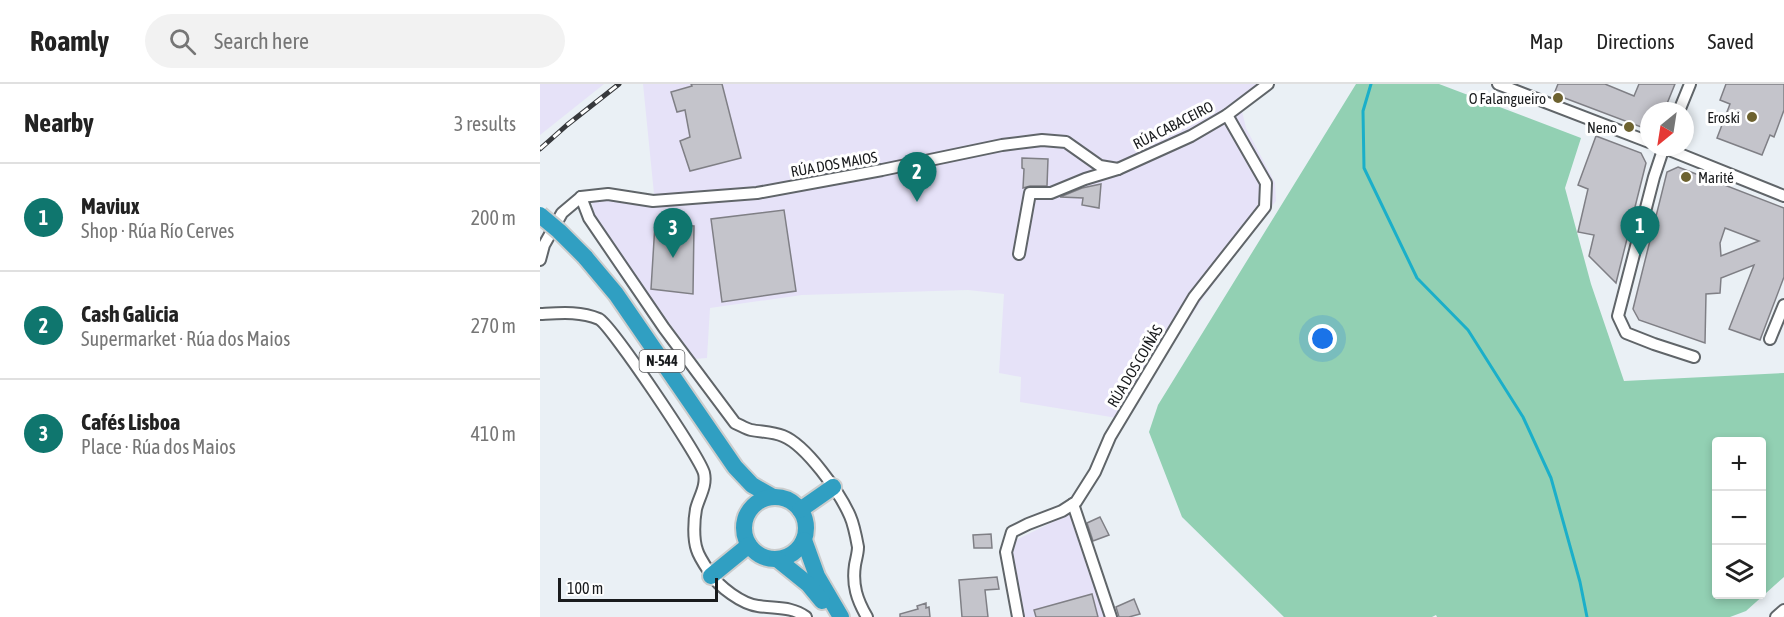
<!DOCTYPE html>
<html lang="en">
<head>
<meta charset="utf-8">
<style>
	body { margin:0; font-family:"Asap Condensed",sans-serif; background:#f2f2f2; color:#222 }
	.controls { position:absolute; right:18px; bottom:18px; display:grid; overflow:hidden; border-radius:6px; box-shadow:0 3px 9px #0003 }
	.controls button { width:54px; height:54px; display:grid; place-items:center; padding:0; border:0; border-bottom:2px solid #e0e0e0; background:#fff; color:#222; font:30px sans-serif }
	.compass { position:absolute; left:1100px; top:18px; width:54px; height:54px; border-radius:50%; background:#fff; box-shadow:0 3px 9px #0003; rotate:210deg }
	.scale { position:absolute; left:18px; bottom:15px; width:160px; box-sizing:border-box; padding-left:6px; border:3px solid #191b1d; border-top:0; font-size:16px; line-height:21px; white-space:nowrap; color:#191b1d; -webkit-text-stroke:4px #fff; paint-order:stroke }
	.you { position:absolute; left:783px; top:255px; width:21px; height:21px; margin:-15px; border:4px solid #fff; border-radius:50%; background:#1a73e8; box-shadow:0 0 0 9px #1a73e833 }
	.badge { display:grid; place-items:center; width:39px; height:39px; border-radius:50%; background:#0f766e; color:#fff; font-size:20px; font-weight:700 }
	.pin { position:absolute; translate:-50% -50px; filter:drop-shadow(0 2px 3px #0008) }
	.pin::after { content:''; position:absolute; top:32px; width:21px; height:18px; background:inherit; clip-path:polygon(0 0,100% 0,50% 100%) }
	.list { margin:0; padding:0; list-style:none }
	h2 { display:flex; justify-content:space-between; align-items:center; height:78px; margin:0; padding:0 24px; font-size:26px }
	h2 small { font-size:20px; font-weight:400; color:#767676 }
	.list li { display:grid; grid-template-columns:39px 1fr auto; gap:18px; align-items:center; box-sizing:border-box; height:108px; padding:0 24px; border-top:2px solid #e0e0e0 }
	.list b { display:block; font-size:22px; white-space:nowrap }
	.list p { margin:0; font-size:20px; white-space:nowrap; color:#767676 }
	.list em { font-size:20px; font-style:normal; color:#767676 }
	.icon { flex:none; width:33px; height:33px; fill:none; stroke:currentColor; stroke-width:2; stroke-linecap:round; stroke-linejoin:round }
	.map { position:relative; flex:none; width:1244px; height:533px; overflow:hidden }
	header { display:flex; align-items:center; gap:36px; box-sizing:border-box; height:84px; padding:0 30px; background:#fff; border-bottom:2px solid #e0e0e0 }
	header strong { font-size:28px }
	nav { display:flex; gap:33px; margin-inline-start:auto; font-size:21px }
	.search { width:420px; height:54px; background:#f2f2f2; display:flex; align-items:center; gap:15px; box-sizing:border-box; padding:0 21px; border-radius:33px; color:#767676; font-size:22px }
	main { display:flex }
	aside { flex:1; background:#fff }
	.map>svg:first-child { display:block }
	.industrial { fill:#e6e2f8 }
	.green { fill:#92d0b3; fill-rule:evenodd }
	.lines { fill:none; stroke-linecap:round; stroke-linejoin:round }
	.stream { stroke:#1bafc9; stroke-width:3 }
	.building { fill:#c4c4cb; stroke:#7f7f85; stroke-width:1.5; fill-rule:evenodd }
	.minor-casing { stroke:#606569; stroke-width:14 }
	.highway-casing { stroke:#cccdcd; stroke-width:20 }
	.minor { stroke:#fff; stroke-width:10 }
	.highway { stroke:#309fc2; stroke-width:16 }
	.rail-casing { stroke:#37393c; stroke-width:5 }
	.rail { stroke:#fff; stroke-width:3; stroke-dasharray:9; stroke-linecap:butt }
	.highway-bridge-casing { stroke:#cccdcd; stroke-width:20; stroke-linecap:butt }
	.highway-bridge { stroke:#309fc2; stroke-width:16 }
	.poi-dot { fill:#6d622f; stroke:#fff; stroke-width:2 }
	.labels { text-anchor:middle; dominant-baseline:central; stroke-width:6; stroke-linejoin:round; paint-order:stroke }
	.shield { fill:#fff; stroke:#5e5f61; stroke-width:1.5 }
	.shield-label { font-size:14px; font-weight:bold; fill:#191b1d }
	.poi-label { font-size:15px; fill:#191b1d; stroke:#fff; text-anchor:end }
	.street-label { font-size:15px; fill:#191b1d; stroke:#fff }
</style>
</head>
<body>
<header>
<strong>Roamly</strong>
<div class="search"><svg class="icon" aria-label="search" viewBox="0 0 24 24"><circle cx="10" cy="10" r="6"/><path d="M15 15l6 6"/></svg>Search here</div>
<nav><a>Map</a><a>Directions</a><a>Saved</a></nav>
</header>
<main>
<aside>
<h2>Nearby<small>3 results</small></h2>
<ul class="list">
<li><span class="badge">1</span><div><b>Maviux</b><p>Shop · Rúa Río Cerves</p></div><em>200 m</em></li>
<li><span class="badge">2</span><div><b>Cash Galicia</b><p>Supermarket · Rúa dos Maios</p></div><em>270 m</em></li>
<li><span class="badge">3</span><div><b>Cafés Lisboa</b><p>Place · Rúa dos Maios</p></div><em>410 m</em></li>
</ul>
</aside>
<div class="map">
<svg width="1244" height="533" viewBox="0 0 1244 533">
	<rect width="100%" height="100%" fill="#eaf0f5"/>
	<g class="industrial">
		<path d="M0,0H64L0,51Z"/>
		<path d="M103,0H732L702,27L706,44L735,99L736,117L663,214L583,335L480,318L481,293L459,289L464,210L428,206L262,211L170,224L167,274L155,275L55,135L50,108L104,113L114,110Z"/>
		<path d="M527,431H533L566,533H484L471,474L476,456Z"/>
	</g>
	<path class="green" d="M816,0H899L1041,54L1025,104L1051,200L1084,297L1244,289V493L1206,527L1190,533H897L896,531L892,533H744L642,433L609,348L618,321ZM1176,358H1222V510H1176Z"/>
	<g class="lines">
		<path class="stream" d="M831,0L823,27L824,84L877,194L928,246L983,333L1011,394L1040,498L1047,533"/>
	</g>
	<g class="building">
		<path d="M151,0H182L201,74L150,87L140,57L150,53L145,26L137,28L131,8L152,2Z"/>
		<path d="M1018,0H1065L1094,12L1099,0H1135L1124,27H1109V46L1014,10Z"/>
		<path d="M1186,0H1244V26L1234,53L1230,51L1222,71L1177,54L1190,20L1180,16Z"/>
		<path d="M1056,52L1101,69L1106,79L1076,199L1049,172L1054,151L1038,148L1048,105L1038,101Z"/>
		<path d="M482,74L508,75L507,102H490L483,104L484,85L482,84Z"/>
		<path d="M1138,83L1244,124V193L1220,256L1189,245L1214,181L1181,194L1180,209L1166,210L1165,259L1099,236L1093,225L1127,88ZM1185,144L1219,157L1181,172L1180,159Z"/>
		<path d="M561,100L559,124L542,121L543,114L520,113L542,104Z"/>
		<path d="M244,126L256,207L182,218L171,135Z"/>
		<path d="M115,140L154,142L153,210L111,205Z"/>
		<path d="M560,433L569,451L553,457L547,439Z"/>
		<path d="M451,450L452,464H434L433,451Z"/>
		<path d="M457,493L459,505L445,506L448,533H422L419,496Z"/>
		<path d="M552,510L558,533H496L494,526Z"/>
		<path d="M594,515L600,530L589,533H579L576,523Z"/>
		<path d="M386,519V524L389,523L390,533H360V530L378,525L377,522Z"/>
	</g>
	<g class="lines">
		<defs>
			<g id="minor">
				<path d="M958,0L1109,58"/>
				<path d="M1139,27L1150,0"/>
				<path d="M1122,63L1244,112"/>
				<path d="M1124,63L1114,93L1078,232L1086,249L1114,260L1154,273"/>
				<path d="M41,113L68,110L113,117L217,109L342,86L462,61L502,56L526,58L560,82L578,85"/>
				<path d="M41,113L49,134L124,244L195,339C200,341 206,345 211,346C222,348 233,348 243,352C266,361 300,409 310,432C314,441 316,452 318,463C318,469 316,475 315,481C312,501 317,516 327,533"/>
				<path d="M479,170L490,109H511L545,95L578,85L651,52L687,31L728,0"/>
				<path d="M0,176L4,161L22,129L41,113"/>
				<path d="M0,230C20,229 40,227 59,235C71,241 159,372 164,389C167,402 159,413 156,425C154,436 153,455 157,466C159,473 166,483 170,489C179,503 202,520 218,522C236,525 251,522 266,533"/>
				<path d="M1230,255L1244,221"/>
				<path d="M533,420L571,533"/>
				<path d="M478,533L466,468L472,448L488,440L522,427L536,418L555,388L570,353L654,213L725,123L726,99L687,31"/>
				<path d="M1236,533L1244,526"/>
			</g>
			<g id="highway">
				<path d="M45,173L76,210L195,383L212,401L233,413"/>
				<circle cx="235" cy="444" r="31"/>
				<path d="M260,426L293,403"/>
				<path d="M264,456L277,492L301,533"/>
				<path d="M237,475L268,500L282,517"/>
				<path d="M171,492L209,461"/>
			</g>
		</defs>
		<use href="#minor" class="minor-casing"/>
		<use href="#highway" class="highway-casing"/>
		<use href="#minor" class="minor"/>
		<use href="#highway" class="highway"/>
		<defs>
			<path id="rail" d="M0,65L27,41L79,0"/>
		</defs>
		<use href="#rail" class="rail-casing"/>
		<use href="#rail" class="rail"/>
		<defs>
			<path id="highway-bridge" d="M0,131L19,147L45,173"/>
		</defs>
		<use href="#highway-bridge" class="highway-bridge-casing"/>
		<use href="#highway-bridge" class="highway-bridge"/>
	</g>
	<g class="poi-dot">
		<circle cx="1018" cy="14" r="6"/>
		<circle cx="1212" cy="33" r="6"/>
		<circle cx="1089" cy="43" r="6"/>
		<circle cx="1146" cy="93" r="6"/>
	</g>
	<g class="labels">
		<rect class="shield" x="99.5" y="266" width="45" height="22" rx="4.5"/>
		<g class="shield-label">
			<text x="122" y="277">N-544</text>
		</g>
		<g class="poi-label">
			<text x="1006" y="14">O Falangueiro</text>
			<text x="1200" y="33">Eroski</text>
			<text x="1077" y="43">Neno</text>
			<text x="1158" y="93" text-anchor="start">Marité</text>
		</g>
		<g class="street-label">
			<text transform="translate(633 41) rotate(-27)">RÚA CABACEIRO</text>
			<text transform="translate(294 80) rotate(-10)">RÚA DOS MAIOS</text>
			<text transform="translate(595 282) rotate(-59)">RÚA DOS COIÑÁS</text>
		</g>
	</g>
</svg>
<div class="controls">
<button>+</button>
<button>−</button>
<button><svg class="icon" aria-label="layers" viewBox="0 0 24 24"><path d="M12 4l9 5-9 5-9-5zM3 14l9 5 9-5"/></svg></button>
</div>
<svg class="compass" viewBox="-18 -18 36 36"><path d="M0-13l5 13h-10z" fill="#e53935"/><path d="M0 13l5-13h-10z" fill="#767676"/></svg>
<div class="scale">100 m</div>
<div class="you"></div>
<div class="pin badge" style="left:1100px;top:172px">1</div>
<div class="pin badge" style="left:377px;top:118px">2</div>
<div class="pin badge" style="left:133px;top:174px">3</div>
</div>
</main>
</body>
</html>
